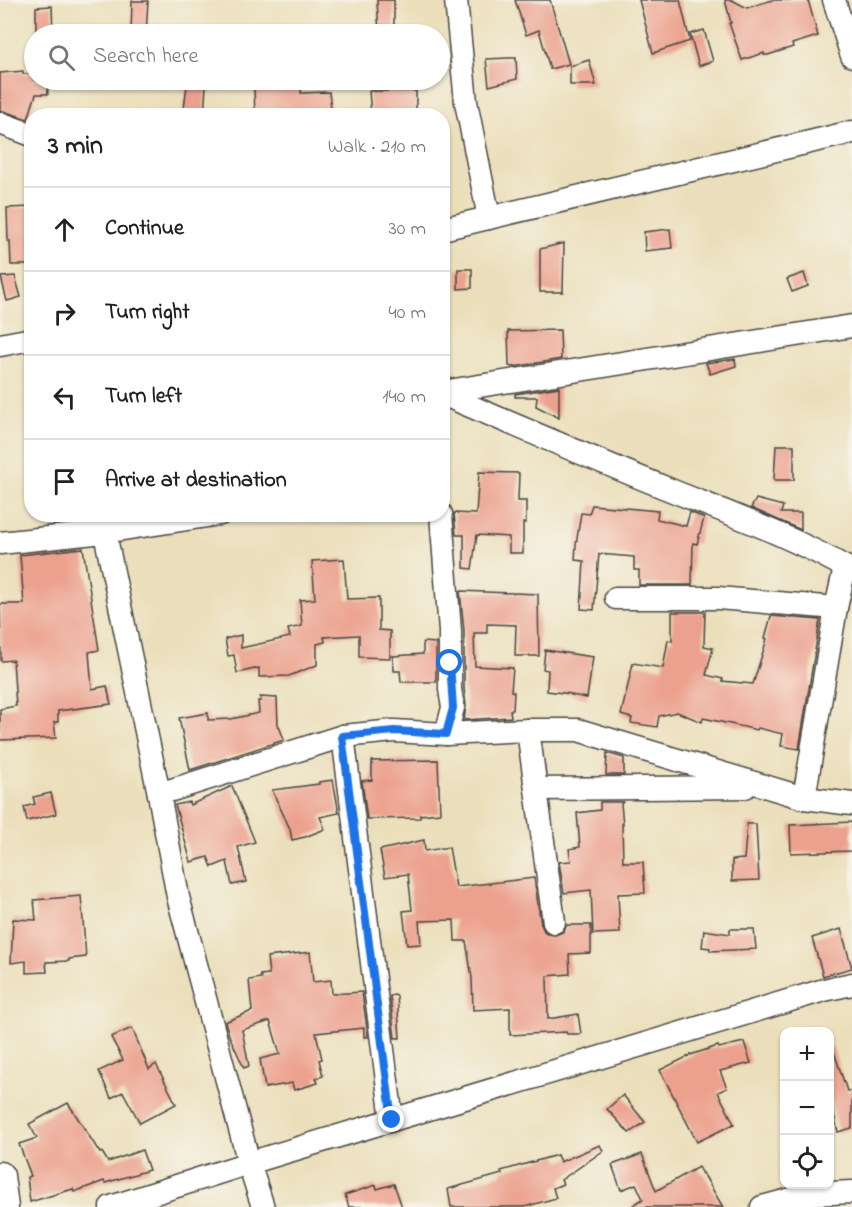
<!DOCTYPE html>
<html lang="en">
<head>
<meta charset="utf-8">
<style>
	body { margin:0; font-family:"Indie Flower",sans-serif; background:#f2f2f2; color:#202124 }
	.controls { position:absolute; right:18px; bottom:18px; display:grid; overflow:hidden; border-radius:12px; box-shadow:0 2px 4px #0004 }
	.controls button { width:54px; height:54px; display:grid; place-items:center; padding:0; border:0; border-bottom:2px solid #e0e0e0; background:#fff; color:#202124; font:30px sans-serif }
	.stop { position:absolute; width:18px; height:18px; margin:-14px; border:4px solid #1a73e8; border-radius:50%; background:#fff }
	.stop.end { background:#1a73e8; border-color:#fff; box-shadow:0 2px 6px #0008 }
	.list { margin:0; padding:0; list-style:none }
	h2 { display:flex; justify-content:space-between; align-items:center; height:78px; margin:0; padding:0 24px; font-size:26px }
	h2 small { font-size:20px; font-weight:400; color:#757577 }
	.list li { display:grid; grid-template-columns:39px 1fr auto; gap:18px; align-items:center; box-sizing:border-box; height:84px; padding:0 24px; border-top:2px solid #e0e0e0 }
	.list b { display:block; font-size:22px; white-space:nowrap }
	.list em { font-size:20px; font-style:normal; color:#757577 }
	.icon { flex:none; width:33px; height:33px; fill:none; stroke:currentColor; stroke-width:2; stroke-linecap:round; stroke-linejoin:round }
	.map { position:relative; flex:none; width:852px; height:1207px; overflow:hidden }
	.search { position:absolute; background:#fff; box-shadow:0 2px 4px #0004; left:24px; top:24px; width:426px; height:66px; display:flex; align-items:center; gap:15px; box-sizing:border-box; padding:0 21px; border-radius:33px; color:#757577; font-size:22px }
	.panel { position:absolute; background:#fff; box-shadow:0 2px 4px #0004; left:24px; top:108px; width:426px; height:414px; border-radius:24px }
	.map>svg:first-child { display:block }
	.building { fill:#eca18e }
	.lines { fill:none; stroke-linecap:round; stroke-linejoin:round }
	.minor-casing { stroke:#484641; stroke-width:25 }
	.tertiary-casing { stroke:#484641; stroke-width:31 }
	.minor { stroke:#fff; stroke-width:22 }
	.tertiary { stroke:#fff; stroke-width:28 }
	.route { stroke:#1a73e8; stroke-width:8 }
</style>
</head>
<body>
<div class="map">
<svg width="852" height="1207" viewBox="0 0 852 1207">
	<rect width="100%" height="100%" fill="#f7f3e8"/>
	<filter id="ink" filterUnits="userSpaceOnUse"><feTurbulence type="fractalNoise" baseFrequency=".0167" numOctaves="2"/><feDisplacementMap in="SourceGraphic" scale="12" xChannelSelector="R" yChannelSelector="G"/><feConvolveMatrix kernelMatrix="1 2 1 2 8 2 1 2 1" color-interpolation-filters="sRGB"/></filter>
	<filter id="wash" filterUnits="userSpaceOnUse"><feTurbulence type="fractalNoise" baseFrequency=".008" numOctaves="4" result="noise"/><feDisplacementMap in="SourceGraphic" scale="24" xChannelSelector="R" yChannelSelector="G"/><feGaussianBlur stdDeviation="1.35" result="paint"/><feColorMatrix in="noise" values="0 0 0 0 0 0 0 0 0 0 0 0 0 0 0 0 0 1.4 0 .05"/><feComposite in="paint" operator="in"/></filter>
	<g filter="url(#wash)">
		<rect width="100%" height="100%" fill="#ebdfbb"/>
		<g id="blocks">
			<g class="building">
				<path d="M377,0H394V34H379Z"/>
				<path d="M515,0H550L569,64L550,69L539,30L526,35Z"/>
				<path d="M639,0H680L690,41L653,53Z"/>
				<path d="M725,0H732L747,8L772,0H808L818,36L792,44L793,47L768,55H764V53L742,60L729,23H731Z"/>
				<path d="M132,1H148L146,34H131Z"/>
				<path d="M52,6L53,34H36V7Z"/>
				<path d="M704,30L713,61L699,66L690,34Z"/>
				<path d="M509,58H516L517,79L489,86L486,59Z"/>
				<path d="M589,60L596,85H570V66Z"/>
				<path d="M23,71V74H34V80H47L48,94H36L28,119L0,110V73Z"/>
				<path d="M258,80H301V93L329,92L332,116H255L254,87H258Z"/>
				<path d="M187,85L206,86L204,116H183Z"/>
				<path d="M369,91H416V115L371,116Z"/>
				<path d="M32,207L31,265H11L10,241H8L7,208Z"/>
				<path d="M670,229L672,248L645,251L644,232Z"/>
				<path d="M564,243L563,292H540V249Z"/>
				<path d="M458,269H472V288L458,289Z"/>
				<path d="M804,273L808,286L792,292L787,279Z"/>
				<path d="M15,276L21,297L7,301L1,277Z"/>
				<path d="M560,330L561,359L513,367L509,366L508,331Z"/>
				<path d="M735,359L736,366L710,374L706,363Z"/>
				<path d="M559,387V418L536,406L537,397H515V394Z"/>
				<path d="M776,445H794V480H774Z"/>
				<path d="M479,472L519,473L518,501H526V523H523V553H509V537L477,535L472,569L464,568V535H456L454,513L476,514Z"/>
				<path d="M756,499L783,506L781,513H801V530L751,508Z"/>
				<path d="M592,505L658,511L657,519L686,526L690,512L704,518L697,544L693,543L692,585H639V570H634V557L599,554L594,610L581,609L584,561L575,560L576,545L581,513L589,514Z"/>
				<path d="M83,548L99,650L89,652L92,689L107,686L111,704L58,711V722H54L56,738L0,740V709L16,706L13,660L1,661L0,604H24L20,555Z"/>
				<path d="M344,559L347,599L379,598V630L390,631V658L359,657V635L324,637L325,642L317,644V665L289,676L259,677V668L237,673L234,655L228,656L225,639L241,635V648L290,637L288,629L302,626L300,600L315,599L312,561Z"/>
				<path d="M460,591L538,594L539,656H515L516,625L487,624V633H474L475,666L513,668L511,691L514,692L513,710H510L511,717L464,720L466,706L464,688V631Z"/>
				<path d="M672,612H705L704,646L713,648L706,675L723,679L722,681L753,684L767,639L765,638L771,616L820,620L799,749L781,746L783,734L758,728L757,730L703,718L702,722L677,712L659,716L657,727L631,723L632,718L621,715L633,663L663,668L668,640L672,641Z"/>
				<path d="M423,642L436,643V682H401L400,671H394L393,656L423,654Z"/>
				<path d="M545,650L593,657L587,698L571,695V694L547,691L548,670L543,669Z"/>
				<path d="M260,697L277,698L278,726H279L284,740L190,770L179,718L208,713V720L231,719L259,713L258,701H261Z"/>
				<path d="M607,753L624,758V775H606Z"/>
				<path d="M438,760L440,813L420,815V818L367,819L362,781L372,780V761Z"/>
				<path d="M333,780L339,813L320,817L325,829L305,837L292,840L290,829L272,790L319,784V782Z"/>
				<path d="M232,786L255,842L238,847L246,882L232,885L227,861L212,867L208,857L191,862L175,805L189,802L190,805Z"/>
				<path d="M51,793L56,814L27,821L24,807L35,804L33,797Z"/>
				<path d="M600,802H623L621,804L623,824H622L623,862H643L645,893L618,894L620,933L593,934L591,890L564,893L559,862L571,861L569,849L580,847L577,813L600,810Z"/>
				<path d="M852,822V851L791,853L790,825Z"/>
				<path d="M747,824H756L759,880L732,881V860L744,859Z"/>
				<path d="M424,840L425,851L449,847L456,887L534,878L541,924L544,931L548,934L555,935L563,932L567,925H591V953L569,954L570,974L547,976L548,1019L578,1014L581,1034H567L566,1032L510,1035V1008L473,1010L472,978L466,941H455L454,920L419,921L421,944L407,945L403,911L412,910L408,874L385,877L380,850Z"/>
				<path d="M81,896L86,957L69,959V961L46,962L47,972L26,973V961L11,963L13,919L36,920L34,900Z"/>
				<path d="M730,929H754L756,949L710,951V948L702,947L704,930L730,934Z"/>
				<path d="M841,929L852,968L823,976L812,938Z"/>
				<path d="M310,952L313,982L331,980L332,994L362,992L368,1037H364V1028L316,1033L322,1059L319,1060L323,1076L316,1078L318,1083L294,1090L292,1083L265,1088L260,1059L280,1054L270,1021L242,1030L249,1066L244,1068L229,1035L225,1022L252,1011L249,980L261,978L260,975L269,974L267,957Z"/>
				<path d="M394,995L397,996L400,1038H395L390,996Z"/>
				<path d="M132,1028L149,1069L156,1064L176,1104L140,1123L123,1092L111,1098L99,1071L123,1060L111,1037Z"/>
				<path d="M744,1042L751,1063L720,1071L727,1088L718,1092L734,1124L697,1142L660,1070L693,1054L718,1046L719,1048Z"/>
				<path d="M832,1046L847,1091H852V1128L838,1132L830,1097V1047Z"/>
				<path d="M623,1095L645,1122L629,1133L607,1109Z"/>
				<path d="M68,1103L100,1153L102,1152L108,1162L142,1150L149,1170L105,1183L104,1181L74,1192L73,1189L30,1202L27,1177L31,1176L19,1144L37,1138L29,1124Z"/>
				<path d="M600,1145L603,1151L561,1180L563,1184L553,1188L556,1198L524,1207H451L448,1189L502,1174L501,1171L557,1155L560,1162Z"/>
				<path d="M642,1154L656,1191L698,1167L702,1174L703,1173L723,1207H630L643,1199L636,1184L621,1190L612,1165Z"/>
				<path d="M394,1184L402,1207H349L345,1195L376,1185L377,1189Z"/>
			</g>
		</g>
	</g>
	<g filter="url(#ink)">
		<use href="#blocks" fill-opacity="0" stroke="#484641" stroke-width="1.5"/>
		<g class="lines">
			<defs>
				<g id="minor">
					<path d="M456,0L466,102L489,218"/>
					<path d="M834,0L852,56"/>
					<path d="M0,123L32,135"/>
					<path d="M442,229L852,132"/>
					<path d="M0,345L32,339"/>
					<path d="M442,392L852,326"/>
					<path d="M442,394C519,427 596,460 673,491C733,515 796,538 852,571"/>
					<path d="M101,514L159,794L178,897L249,1163L263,1207"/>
					<path d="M441,514L450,631V689L453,708L446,734"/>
					<path d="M0,543L104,532L220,514"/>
					<path d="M616,598H718L836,608"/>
					<path d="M528,730L554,922"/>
					<path d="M537,789L745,787"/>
					<path d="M159,794L343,736"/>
					<path d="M804,798L836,608L845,567"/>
					<path d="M392,1120L343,736L394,731L446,734L528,730H578L804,798L852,804"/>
					<path d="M111,1207L249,1163L824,990L852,984"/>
					<path d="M762,1207L810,1194L852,1192"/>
				</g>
				<path id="tertiary" d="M0,1176L4,1207"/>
			</defs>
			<use href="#minor" class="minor-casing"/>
			<use href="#tertiary" class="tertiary-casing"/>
			<use href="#minor" class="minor"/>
			<use href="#tertiary" class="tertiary"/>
		</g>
	</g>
	<g class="lines" filter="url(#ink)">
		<path class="route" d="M392,1120L342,736L394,731L446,734L453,708L450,663"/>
	</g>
</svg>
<div class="controls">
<button>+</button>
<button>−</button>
<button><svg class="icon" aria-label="locate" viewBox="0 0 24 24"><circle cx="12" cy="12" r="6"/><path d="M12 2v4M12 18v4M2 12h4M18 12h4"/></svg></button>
</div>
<div class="stop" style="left:450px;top:663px"></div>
<div class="stop end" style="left:392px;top:1120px"></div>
<div class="search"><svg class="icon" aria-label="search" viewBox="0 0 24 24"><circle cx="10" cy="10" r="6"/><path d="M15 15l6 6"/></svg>Search here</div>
<section class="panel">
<h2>3 min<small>Walk · 210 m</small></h2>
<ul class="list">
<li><svg class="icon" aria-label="ahead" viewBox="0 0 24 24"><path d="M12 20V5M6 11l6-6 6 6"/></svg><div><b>Continue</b></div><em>30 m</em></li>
<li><svg class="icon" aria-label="right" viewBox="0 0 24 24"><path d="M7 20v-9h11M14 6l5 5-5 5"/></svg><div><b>Turn right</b></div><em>40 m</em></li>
<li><svg class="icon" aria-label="left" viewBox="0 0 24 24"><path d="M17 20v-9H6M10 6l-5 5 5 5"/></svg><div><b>Turn left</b></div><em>140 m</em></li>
<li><svg class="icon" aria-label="arrive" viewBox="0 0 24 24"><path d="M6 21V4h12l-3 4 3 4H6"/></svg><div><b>Arrive at destination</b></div></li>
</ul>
</section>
</div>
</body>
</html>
